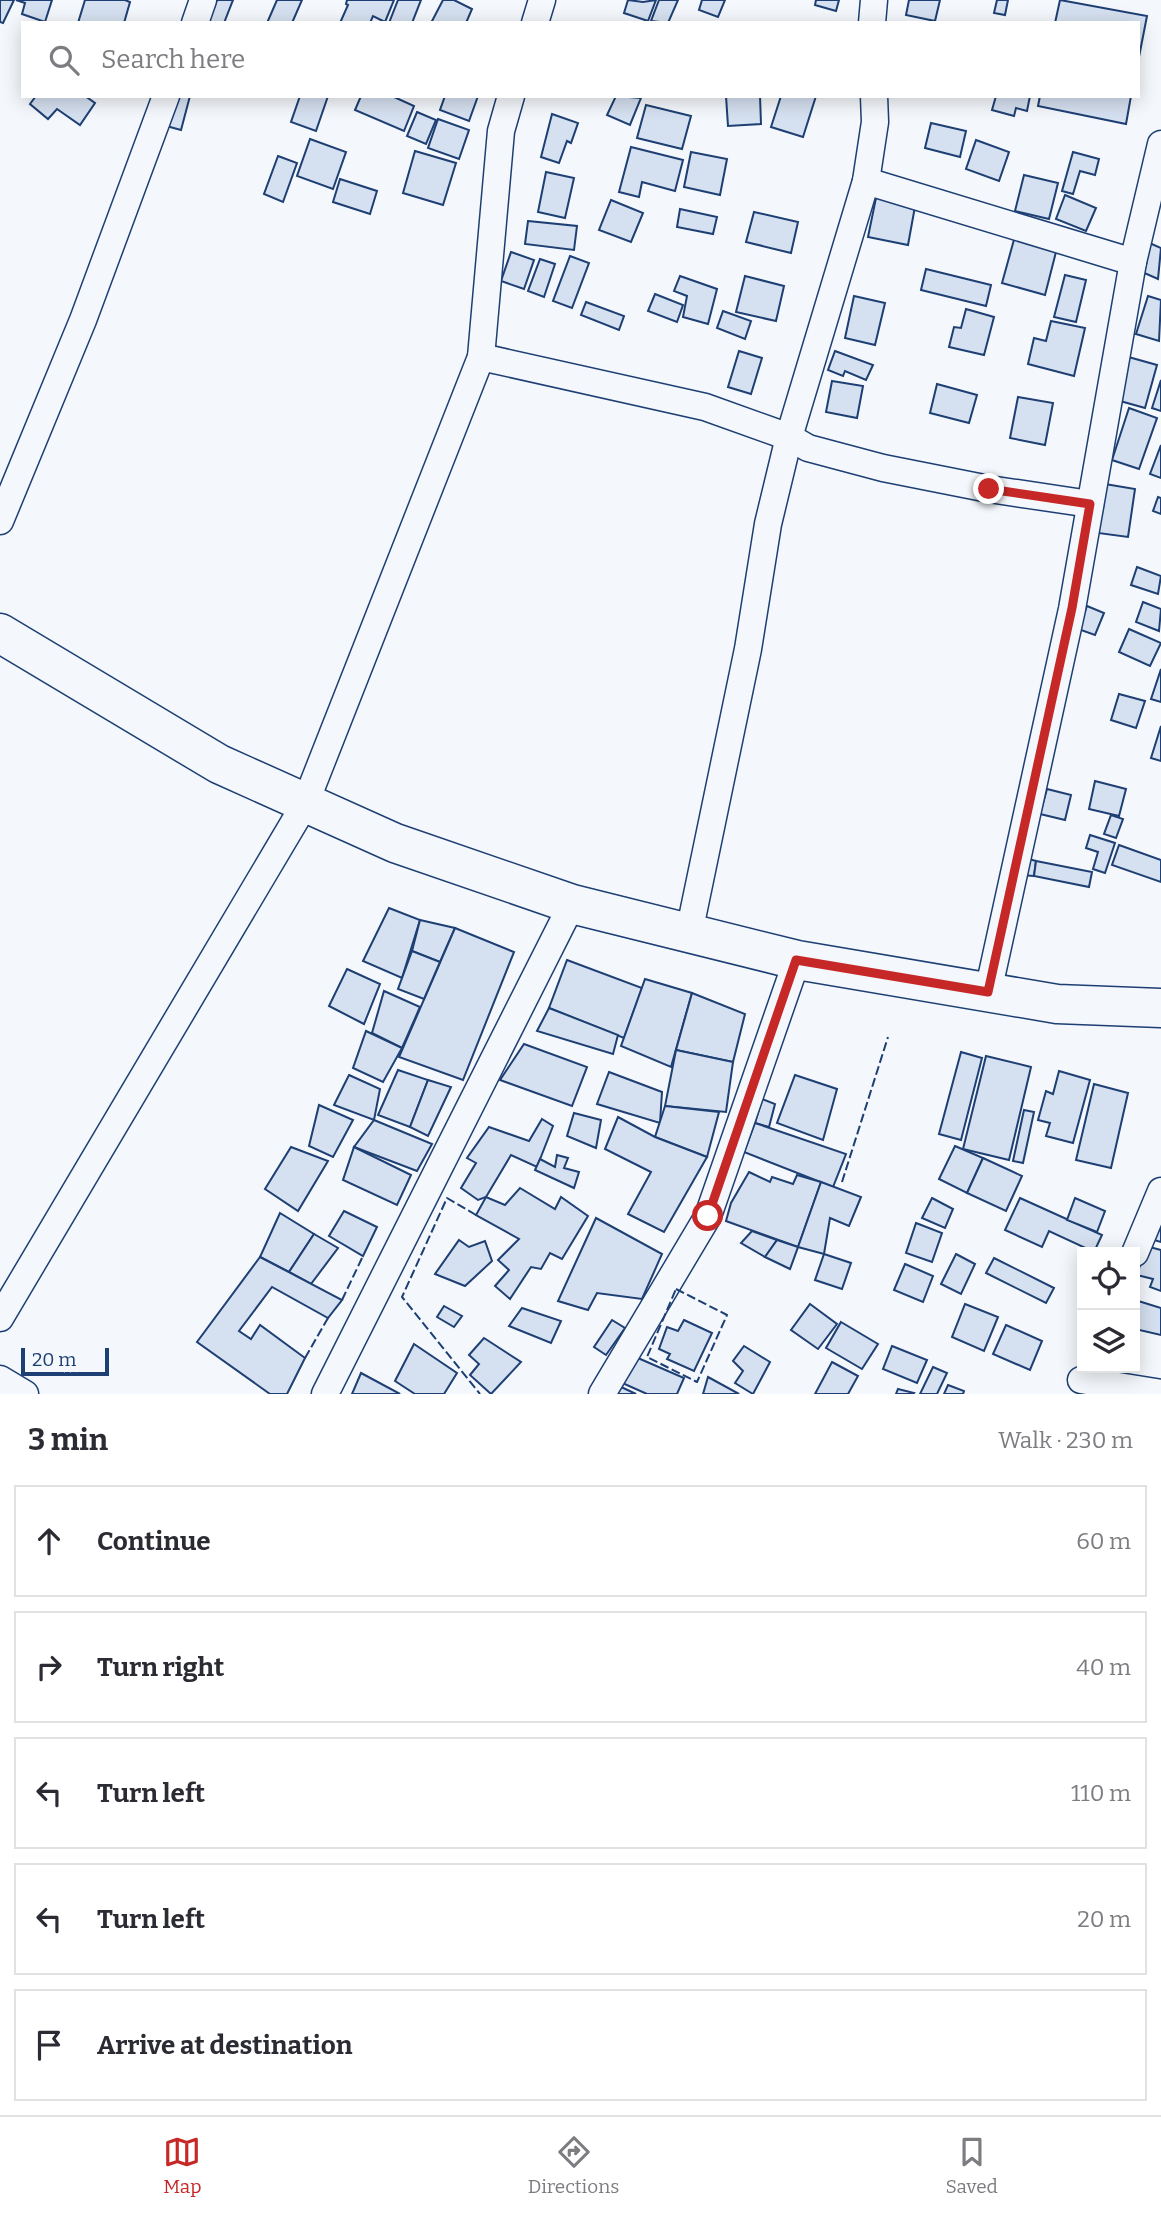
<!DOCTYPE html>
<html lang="en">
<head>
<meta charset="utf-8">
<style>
	body { margin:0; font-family:Bitter,serif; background:#f2f2f3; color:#2b2b33 }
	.controls { position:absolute; right:21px; bottom:21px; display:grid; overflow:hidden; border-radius:0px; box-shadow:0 4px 18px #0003 }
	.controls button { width:63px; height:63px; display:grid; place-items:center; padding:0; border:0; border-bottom:2px solid #e1e1e2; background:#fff; color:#2b2b33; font:35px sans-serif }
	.scale { position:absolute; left:21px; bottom:18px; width:88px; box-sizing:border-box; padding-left:7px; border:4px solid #1d3f73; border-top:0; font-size:19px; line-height:24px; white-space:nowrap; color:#1d3f73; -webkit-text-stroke:5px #f4f7fb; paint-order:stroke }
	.stop { position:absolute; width:21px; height:21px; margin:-16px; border:5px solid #c62828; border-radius:50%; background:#fff }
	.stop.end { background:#c62828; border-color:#fff; box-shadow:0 2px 7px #0008 }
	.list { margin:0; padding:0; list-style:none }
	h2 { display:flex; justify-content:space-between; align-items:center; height:91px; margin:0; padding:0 28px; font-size:30px }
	h2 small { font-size:23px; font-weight:400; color:#7c7c81 }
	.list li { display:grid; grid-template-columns:46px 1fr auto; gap:21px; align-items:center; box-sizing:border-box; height:112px; margin:0 14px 14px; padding:0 14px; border:2px solid #e1e1e2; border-radius:0px }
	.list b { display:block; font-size:26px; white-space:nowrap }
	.list em { font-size:23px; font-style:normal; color:#7c7c81 }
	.icon { flex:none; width:38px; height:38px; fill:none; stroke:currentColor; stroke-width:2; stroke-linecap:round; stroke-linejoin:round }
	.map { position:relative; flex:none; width:1161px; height:1394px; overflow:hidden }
	.search { position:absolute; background:#fff; box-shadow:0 4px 18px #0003; left:21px; right:21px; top:21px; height:77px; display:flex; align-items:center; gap:18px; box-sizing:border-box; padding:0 24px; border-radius:0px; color:#7c7c81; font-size:26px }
	.sheet { height:721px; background:#fff }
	nav { display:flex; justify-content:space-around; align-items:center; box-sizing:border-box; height:98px; border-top:2px solid #e1e1e2; background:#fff; font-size:19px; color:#7c7c81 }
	nav a { display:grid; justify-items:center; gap:4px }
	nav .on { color:#c62828 }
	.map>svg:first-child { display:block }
	.building { fill:#d5e0f0; stroke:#1d3f73; stroke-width:2 }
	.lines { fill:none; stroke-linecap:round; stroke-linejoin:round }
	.minor-casing { stroke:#1d3f73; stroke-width:29 }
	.primary-casing { stroke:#1d3f73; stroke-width:41 }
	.minor { stroke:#f4f7fb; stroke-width:26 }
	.primary { stroke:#f4f7fb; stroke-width:38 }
	.fence { stroke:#1d3f73; stroke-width:2; stroke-dasharray:9 3.5; stroke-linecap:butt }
	.route { stroke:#c62828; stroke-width:9 }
</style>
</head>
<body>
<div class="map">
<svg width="1161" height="1394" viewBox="0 0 1161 1394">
	<rect width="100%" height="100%" fill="#f4f7fb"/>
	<g class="building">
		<path d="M0,0H14L3,23L0,22Z"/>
		<path d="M16,0H52L45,22L22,14L25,3Z"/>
		<path d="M85,0H125L130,2L124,23H78Z"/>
		<path d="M217,0H233L224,23L208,22Z"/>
		<path d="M277,0H302L292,23H267Z"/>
		<path d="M347,0H394L385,22L373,16L370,23H340L348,5L346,4Z"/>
		<path d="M398,0H421L412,23H389Z"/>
		<path d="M443,0H454L472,9L466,23H431Z"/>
		<path d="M628,0L643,2L656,0L648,21L624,13Z"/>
		<path d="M659,0H678L668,23L651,21Z"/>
		<path d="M702,0H725L718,17L699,10Z"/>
		<path d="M816,0H839L836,11L815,5Z"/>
		<path d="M909,0H940L935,21L906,15Z"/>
		<path d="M997,0H1008L1005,15L994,13Z"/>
		<path d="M1060,0L1147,16L1138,62V23H1055Z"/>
		<path d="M36,96H85L95,103L80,125L57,109L48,119L30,104Z"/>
		<path d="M166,96H190L181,130L159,124Z"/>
		<path d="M300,96H328L316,131L291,122Z"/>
		<path d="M361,96H392L414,106L404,131L355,110Z"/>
		<path d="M445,96H478L469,121L440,110Z"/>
		<path d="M616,96L641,98L630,125L607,115Z"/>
		<path d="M726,96H760L761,124L728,126Z"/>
		<path d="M781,96H816L803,137L771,127Z"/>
		<path d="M996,96H1030L1027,111L1016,108L1014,116L992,110Z"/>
		<path d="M1040,96H1131L1126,124L1038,106Z"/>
		<path d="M646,105L691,116L682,149L637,138Z"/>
		<path d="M417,112L436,120L426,144L407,136Z"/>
		<path d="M552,114L578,123L571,143L567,141L559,163L541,157Z"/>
		<path d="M438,119L469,130L459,159L428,148Z"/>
		<path d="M931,123L966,131L960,157L925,148Z"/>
		<path d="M310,139L346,152L333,189L297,176Z"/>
		<path d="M976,140L1009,152L999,181L966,169Z"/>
		<path d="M631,147L683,160L675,191L642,182L639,197L619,192Z"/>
		<path d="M415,151L456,163L443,205L403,193Z"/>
		<path d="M691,152L727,159L720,195L684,187Z"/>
		<path d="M1073,152L1099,159L1095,175L1080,171L1073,194L1062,191Z"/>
		<path d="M278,156L297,163L283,202L264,194Z"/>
		<path d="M546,172L574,178L565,218L538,212Z"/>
		<path d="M1024,175L1058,183L1049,219L1015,211Z"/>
		<path d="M340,179L377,191L370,214L333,202Z"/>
		<path d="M877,193L916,201L908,245L868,237Z"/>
		<path d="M1065,195L1096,208L1086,231L1056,219Z"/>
		<path d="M611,200L643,213L631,242L599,230Z"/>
		<path d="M680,209L717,217L713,234L677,227Z"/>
		<path d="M754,212L798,222L791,253L746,242Z"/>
		<path d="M528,221L577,226L574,250L525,244Z"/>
		<path d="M1015,236L1057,248L1045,295L1002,283Z"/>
		<path d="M1145,241L1161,248L1158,279L1133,268Z"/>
		<path d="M511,252L534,260L524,289L501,281Z"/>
		<path d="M570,256L589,263L572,308L553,301Z"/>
		<path d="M540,259L555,264L544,297L528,291Z"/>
		<path d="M926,269L991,285L986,306L921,290Z"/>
		<path d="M1065,275L1086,280L1076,322L1054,317Z"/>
		<path d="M680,276L717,289L708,324L683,317L687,296L674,291Z"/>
		<path d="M745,276L784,286L776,321L736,312Z"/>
		<path d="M655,294L683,305L677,322L648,311Z"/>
		<path d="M854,296L885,303L875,345L845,338Z"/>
		<path d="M1148,296L1161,300L1159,341L1136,334Z"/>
		<path d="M586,302L624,316L619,330L581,315Z"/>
		<path d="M966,309L994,317L984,355L949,347L954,327L961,328Z"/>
		<path d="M723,311L751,321L745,339L717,328Z"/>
		<path d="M1051,321L1085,328L1074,376L1028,364L1034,338L1046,341Z"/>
		<path d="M739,351L762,358L751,394L728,387Z"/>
		<path d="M835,351L873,365L866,380L845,371L843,376L828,370Z"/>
		<path d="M1125,356L1157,365L1145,408L1113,399Z"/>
		<path d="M1161,380V411L1152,408Z"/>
		<path d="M832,381L863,386L857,418L826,412Z"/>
		<path d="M937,384L977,395L969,423L930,413Z"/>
		<path d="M1018,397L1053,403L1045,445L1010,438Z"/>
		<path d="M1129,408L1157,418L1139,469L1112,460Z"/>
		<path d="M1161,445V478L1150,474Z"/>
		<path d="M1105,484L1135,489L1128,537L1098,533Z"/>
		<path d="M1158,497L1161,498V514L1153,511Z"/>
		<path d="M1137,567L1161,576L1158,594L1131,585Z"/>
		<path d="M1143,602L1161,609L1159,631L1136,622Z"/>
		<path d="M1087,606L1104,613L1095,635L1078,629Z"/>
		<path d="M1129,629L1161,643L1150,666L1119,652Z"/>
		<path d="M1161,669V702L1151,699Z"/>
		<path d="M1119,694L1145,701L1136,728L1111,720Z"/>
		<path d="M1161,726V761L1151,758Z"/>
		<path d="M1095,781L1126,789L1119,816L1089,809Z"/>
		<path d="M1047,789L1071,795L1065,820L1040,814Z"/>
		<path d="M1111,815L1123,819L1116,838L1104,834Z"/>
		<path d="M1090,835L1115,843L1105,873L1093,869L1098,852L1086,848Z"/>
		<path d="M1119,845L1161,860V882L1112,865Z"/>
		<path d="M1022,857L1036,861L1034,876L1019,875Z"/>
		<path d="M1036,861L1092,872L1089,887L1034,876Z"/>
		<path d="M389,908L420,920L402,978L363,961Z"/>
		<path d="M420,920L455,928L440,962L412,951Z"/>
		<path d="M455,928L514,952L463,1080L399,1057Z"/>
		<path d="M412,951L440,962L424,999L398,989Z"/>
		<path d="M567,960L642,988L624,1038L549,1008Z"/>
		<path d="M347,969L380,984L364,1024L329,1006Z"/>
		<path d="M645,979L692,993L671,1067L621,1046Z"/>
		<path d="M384,991L420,1007L402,1048L372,1033Z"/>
		<path d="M692,993L745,1014L733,1062L676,1050Z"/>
		<path d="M549,1008L618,1035L613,1054L537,1031Z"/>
		<path d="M366,1031L402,1048L383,1082L353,1068Z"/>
		<path d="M524,1044L587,1067L572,1106L500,1080Z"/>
		<path d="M676,1050L733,1062L726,1112L665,1106Z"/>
		<path d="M961,1052L982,1058L961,1140L939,1134Z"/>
		<path d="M986,1056L1031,1067L1009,1160L963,1149Z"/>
		<path d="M398,1070L428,1080L410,1127L378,1115Z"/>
		<path d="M1059,1071L1090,1080L1073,1143L1046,1136L1050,1123L1038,1120L1046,1091L1053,1094Z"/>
		<path d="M609,1072L662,1092L660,1123L597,1104Z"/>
		<path d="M349,1075L380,1089L374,1120L334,1105Z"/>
		<path d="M795,1075L837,1089L823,1140L777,1123Z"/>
		<path d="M428,1080L451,1087L428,1136L410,1127Z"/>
		<path d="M1094,1084L1128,1093L1111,1168L1076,1160Z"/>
		<path d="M762,1099L775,1104L769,1127L755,1123Z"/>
		<path d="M319,1105L353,1120L333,1157L309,1146Z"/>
		<path d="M665,1106L719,1112L707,1157L655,1137Z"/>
		<path d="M1024,1110L1034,1112L1023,1163L1013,1161Z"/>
		<path d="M574,1113L601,1120L596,1148L567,1136Z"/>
		<path d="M618,1117L655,1137L707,1157L664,1232L628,1214L651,1172L605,1149Z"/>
		<path d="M542,1119L553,1126L537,1167L511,1155L486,1197L478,1200L461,1188L476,1163L467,1158L489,1127L529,1141Z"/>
		<path d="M374,1120L432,1144L417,1171L354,1147Z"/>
		<path d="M755,1123L846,1154L833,1187L744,1152Z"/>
		<path d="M955,1146L983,1158L967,1193L939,1179Z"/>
		<path d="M291,1147L328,1161L298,1211L265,1189Z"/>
		<path d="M354,1147L411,1175L397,1205L343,1180Z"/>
		<path d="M557,1155L568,1158L564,1168L579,1172L574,1188L535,1170L540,1159L555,1167Z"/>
		<path d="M983,1158L1022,1176L1006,1211L967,1193Z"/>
		<path d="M749,1172L770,1182L772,1177L793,1184L797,1175L821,1182L798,1247L726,1221L731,1203Z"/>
		<path d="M821,1182L861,1197L849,1226L830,1218L824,1254L798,1247Z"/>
		<path d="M520,1188L555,1209L561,1197L588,1216L562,1259L550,1253L541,1269L531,1267L510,1299L495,1286L509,1270L498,1260L519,1239L476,1215L486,1197L505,1205Z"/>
		<path d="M1161,1196V1242L1147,1238Z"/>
		<path d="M932,1198L953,1209L945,1228L922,1218Z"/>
		<path d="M1020,1198L1102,1235L1094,1252L1049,1231L1042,1247L1005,1230Z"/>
		<path d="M1075,1198L1105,1211L1097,1232L1067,1220Z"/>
		<path d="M344,1211L377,1227L363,1256L329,1236Z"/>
		<path d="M280,1213L314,1234L289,1272L260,1257Z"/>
		<path d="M596,1218L662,1254L642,1299L597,1293L588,1310L558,1301Z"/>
		<path d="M916,1223L942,1233L932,1262L906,1253Z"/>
		<path d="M752,1231L777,1240L765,1257L741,1243Z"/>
		<path d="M314,1234L338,1248L311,1284L289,1272Z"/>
		<path d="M459,1240L469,1247L485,1241L492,1261L465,1286L435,1274Z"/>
		<path d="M777,1240L798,1247L790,1269L765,1257Z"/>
		<path d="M1146,1246L1161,1250V1291L1150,1287L1153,1279L1137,1275Z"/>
		<path d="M824,1254L851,1263L842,1289L815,1280Z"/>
		<path d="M956,1254L975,1264L961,1294L941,1284Z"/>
		<path d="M260,1257L342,1300L328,1318L272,1287L239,1331L251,1339L260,1325L305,1358L287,1394H270L197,1342Z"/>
		<path d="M994,1258L1054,1288L1046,1303L986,1273Z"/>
		<path d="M905,1264L933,1276L923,1302L894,1290Z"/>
		<path d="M1135,1300L1161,1308V1335L1135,1329Z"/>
		<path d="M810,1304L837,1324L818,1349L791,1330Z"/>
		<path d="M965,1304L998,1317L984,1351L952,1337Z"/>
		<path d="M444,1306L462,1316L454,1327L437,1317Z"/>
		<path d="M522,1308L561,1321L551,1343L509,1326Z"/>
		<path d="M612,1320L625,1328L606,1355L594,1347Z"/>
		<path d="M684,1320L712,1333L694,1371L667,1359L670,1354L659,1349L667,1327L678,1331Z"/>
		<path d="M841,1322L878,1344L862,1369L826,1348Z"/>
		<path d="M1006,1325L1042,1341L1030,1370L993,1354Z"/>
		<path d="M484,1338L521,1362L491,1394L470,1375L479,1364L469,1355Z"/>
		<path d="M414,1344L457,1373L444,1394H415L395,1381Z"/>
		<path d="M744,1346L770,1362L753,1394L735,1383L743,1371L733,1361Z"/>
		<path d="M892,1346L927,1360L917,1383L883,1369Z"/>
		<path d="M631,1355L684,1378L677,1394H647L620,1382Z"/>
		<path d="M832,1362L858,1376L848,1394H815Z"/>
		<path d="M933,1367L947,1373L937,1394H920Z"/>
		<path d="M361,1373L400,1394H352Z"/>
		<path d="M708,1377L739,1394H703Z"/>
		<path d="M948,1385L964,1391L963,1394H944Z"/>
		<path d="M619,1386L636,1394H615Z"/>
		<path d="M898,1389L914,1393L913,1394H896Z"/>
	</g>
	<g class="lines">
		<defs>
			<g id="minor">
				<path d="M195,23L203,0"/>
				<path d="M535,23L542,0"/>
				<path d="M872,23L874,0"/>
				<path d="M866,181L1133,262"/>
				<path d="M481,357L705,407L789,437L808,448L883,468L989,489L1090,504"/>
				<path d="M0,521L83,320L166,96"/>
				<path d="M689,933L748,649L768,524L789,437L866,181L875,122L874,96"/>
				<path d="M988,992L1072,609L1133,262L1161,144"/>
				<path d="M1135,1253L1161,1191"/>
				<path d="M0,1318L305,804L481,357L501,131L511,96"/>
				<path d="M0,1379L25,1394"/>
				<path d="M1081,1380L1161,1393"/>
				<path d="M325,1394L572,904"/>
				<path d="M602,1394L708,1216L797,960"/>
			</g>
			<path id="primary" d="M0,633L219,764L395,843L572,904L797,960L1057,1004L1161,1008"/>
		</defs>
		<use href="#minor" class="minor-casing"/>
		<use href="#primary" class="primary-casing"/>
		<use href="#minor" class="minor"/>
		<use href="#primary" class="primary"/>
		<g class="fence">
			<path d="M842,1182L888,1037"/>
			<path d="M476,1215L447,1198L402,1297L480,1394"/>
			<path d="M676,1289L727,1315L697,1382L647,1357Z"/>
			<path d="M342,1300L363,1256"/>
			<path d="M305,1358L328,1318"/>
		</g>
	</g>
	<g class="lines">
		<path class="route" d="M708,1216L796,960L988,992L1072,608L1090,504L989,489"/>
	</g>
</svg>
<div class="controls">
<button><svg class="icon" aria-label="locate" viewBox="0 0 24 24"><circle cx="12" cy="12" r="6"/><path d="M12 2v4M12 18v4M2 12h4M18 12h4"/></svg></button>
<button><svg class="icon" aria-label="layers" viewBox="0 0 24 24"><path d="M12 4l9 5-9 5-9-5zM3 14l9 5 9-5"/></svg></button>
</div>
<div class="scale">20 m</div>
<div class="stop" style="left:708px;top:1216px"></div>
<div class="stop end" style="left:989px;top:489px"></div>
<div class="search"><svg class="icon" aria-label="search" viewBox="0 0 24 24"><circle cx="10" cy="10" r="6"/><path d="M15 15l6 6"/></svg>Search here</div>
</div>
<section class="sheet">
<h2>3 min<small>Walk · 230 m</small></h2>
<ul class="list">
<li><svg class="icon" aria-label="ahead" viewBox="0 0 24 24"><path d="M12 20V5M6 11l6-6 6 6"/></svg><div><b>Continue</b></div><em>60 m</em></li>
<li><svg class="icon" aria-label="right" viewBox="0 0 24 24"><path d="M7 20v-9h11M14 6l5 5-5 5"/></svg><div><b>Turn right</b></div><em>40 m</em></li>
<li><svg class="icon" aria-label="left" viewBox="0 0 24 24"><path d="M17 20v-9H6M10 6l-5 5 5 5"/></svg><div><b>Turn left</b></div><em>110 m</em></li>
<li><svg class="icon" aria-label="left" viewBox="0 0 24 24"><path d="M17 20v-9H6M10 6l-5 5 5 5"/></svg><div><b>Turn left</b></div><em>20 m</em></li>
<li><svg class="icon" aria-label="arrive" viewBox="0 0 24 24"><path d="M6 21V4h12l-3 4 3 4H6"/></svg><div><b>Arrive at destination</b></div></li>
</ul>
</section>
<nav>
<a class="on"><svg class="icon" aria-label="map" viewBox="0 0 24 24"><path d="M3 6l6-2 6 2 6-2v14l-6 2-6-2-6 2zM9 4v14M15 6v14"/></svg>Map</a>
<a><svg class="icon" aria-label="directions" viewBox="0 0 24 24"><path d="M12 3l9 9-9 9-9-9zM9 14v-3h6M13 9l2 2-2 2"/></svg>Directions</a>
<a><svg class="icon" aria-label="saved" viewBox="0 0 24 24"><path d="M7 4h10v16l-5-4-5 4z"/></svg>Saved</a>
</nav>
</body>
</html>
